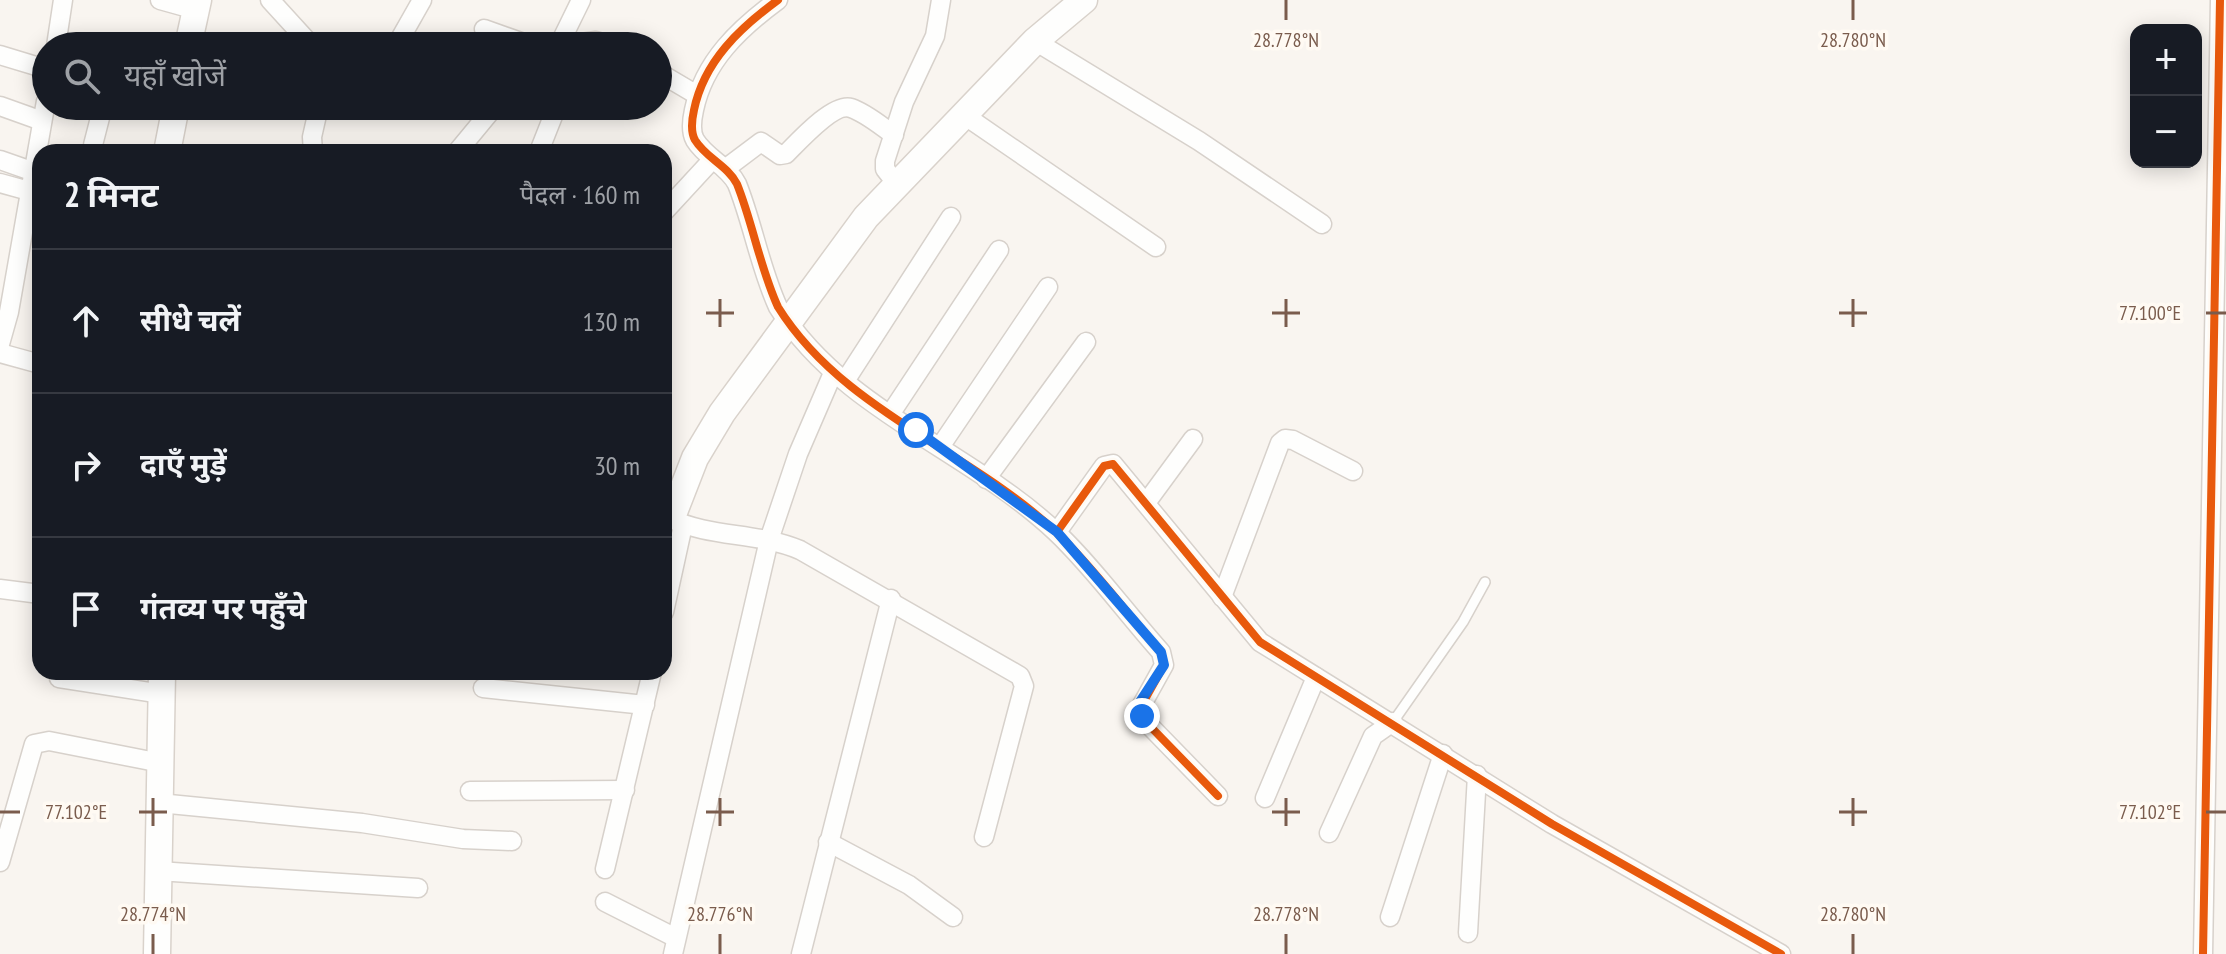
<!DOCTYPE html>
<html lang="hi">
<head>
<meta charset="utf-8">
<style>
	body { margin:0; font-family:"PT Sans Narrow","Noto Sans Devanagari",sans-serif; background:#242831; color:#f1f3f6 }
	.controls { position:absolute; right:24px; top:24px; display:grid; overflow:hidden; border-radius:16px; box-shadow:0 4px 20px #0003 }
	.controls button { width:72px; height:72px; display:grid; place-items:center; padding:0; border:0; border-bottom:2px solid #363941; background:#171b24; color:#f1f3f6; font:40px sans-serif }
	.stop { position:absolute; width:24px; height:24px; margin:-18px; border:6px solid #1a73e8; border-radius:50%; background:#fff }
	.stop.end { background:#1a73e8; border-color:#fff; box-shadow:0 2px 8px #0008 }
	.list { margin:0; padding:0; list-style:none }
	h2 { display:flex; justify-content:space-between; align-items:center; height:104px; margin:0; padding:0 32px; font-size:34px }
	h2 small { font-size:26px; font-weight:400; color:#9ea1a6 }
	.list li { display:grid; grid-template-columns:52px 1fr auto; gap:24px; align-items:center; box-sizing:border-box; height:144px; padding:0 32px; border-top:2px solid #363941 }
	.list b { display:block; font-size:30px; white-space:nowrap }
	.list em { font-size:26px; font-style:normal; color:#9ea1a6 }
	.icon { flex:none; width:44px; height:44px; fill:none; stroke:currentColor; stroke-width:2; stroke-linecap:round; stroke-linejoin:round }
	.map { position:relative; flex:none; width:2226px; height:954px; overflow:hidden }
	.search { position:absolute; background:#171b24; box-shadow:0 4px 20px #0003; left:32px; top:32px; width:640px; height:88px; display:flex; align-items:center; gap:20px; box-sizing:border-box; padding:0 28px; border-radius:44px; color:#9ea1a6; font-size:30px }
	.panel { position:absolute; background:#171b24; box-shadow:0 4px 20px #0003; left:32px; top:144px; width:640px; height:536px; border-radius:24px }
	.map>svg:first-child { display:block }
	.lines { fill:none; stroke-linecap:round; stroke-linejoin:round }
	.lane-casing { stroke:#d7d1cb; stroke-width:12 }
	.street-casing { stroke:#d7d1cb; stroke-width:21 }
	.secondary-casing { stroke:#d9d2cb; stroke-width:29 }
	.lane { stroke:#fefefd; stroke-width:9 }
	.street { stroke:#fefefd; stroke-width:18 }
	.secondary { stroke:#fefefd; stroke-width:26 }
	.cycleway-casing { stroke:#fffaf3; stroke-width:13 }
	.cycleway { stroke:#e8590c; stroke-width:8 }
	.route { stroke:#1a73e8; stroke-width:10 }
	.ticks { fill:none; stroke:#7a5c4d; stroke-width:3 }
	.ticks-label { font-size:20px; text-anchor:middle; fill:#7a5c4d; stroke:#fffaf3; stroke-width:7; stroke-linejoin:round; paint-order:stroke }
</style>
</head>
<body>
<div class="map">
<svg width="2226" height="954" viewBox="0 0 2226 954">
	<rect width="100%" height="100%" fill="#f9f5f0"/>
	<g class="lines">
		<defs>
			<path id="lane" d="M1393,722L1463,622L1485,582"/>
			<g id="street">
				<path d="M160,0L196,10"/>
				<path d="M270,0L312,46"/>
				<path d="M778,0C740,28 704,61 694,110C692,119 690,131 695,140C706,158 728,166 737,184C753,224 760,268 778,307C842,410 970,451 1056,532C1094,568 1126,613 1161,652L1164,665L1139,710L1145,721L1218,796"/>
				<path d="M484,29L532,46"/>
				<path d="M1035,41L1199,141L1322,224"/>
				<path d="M559,45L581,0"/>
				<path d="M56,46L63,0"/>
				<path d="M396,46L422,0"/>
				<path d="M558,46L596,41L612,46"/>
				<path d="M0,55L46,69"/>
				<path d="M658,72L697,95"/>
				<path d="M0,106L42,121"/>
				<path d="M964,115L1156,247"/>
				<path d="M93,145L103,106"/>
				<path d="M540,149L557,106"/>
				<path d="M313,152L312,137L319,106"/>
				<path d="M457,152L495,106"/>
				<path d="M0,160L40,174"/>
				<path d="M725,169L761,142L780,155L786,154C798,142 834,102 851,108C866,113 881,126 894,135"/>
				<path d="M0,183L29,191"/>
				<path d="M896,183L885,169V161L904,102L935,36L941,0"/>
				<path d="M664,212L712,160"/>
				<path d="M0,344L9,312L46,101"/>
				<path d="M0,353L40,364"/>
				<path d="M845,381L951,217"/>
				<path d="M891,413L999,250"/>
				<path d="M940,447L1048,287"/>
				<path d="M986,479L1086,342"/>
				<path d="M1146,503L1193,439"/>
				<path d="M669,518C710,538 758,532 800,550L1020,676L1024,686L984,837"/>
				<path d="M1057,532L1104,466L1113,464L1260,642L1552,824L1781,954"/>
				<path d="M0,589L40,594"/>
				<path d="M1222,597L1280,443L1285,439L1293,440L1353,471"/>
				<path d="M664,612L683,525"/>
				<path d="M59,678L162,694"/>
				<path d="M483,688L645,705"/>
				<path d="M470,791L625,790"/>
				<path d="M1265,798L1316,677"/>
				<path d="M159,803L362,823L463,839L512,841"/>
				<path d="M1329,833L1373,736L1393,722"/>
				<path d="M828,842L909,885L953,917"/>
				<path d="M0,862L34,744L49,741L161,763"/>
				<path d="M605,869L652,672"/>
				<path d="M158,871L418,888"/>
				<path d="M605,902L676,938"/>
				<path d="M1390,917L1443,754"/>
				<path d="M1468,933L1477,775"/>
				<path d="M673,954L769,540L798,454L833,373"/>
				<path d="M801,954L891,599"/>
				<path d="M2203,954L2220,0"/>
			</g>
			<g id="secondary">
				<path d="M188,46L198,0"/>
				<path d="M167,152L176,106"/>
				<path d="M664,519L674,512L695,458L722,413L866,217L1035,41L1084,0"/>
				<path d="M157,954L162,672"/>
			</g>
		</defs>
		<use href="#lane" class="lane-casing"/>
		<use href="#street" class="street-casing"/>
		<use href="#secondary" class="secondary-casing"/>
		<use href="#lane" class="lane"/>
		<use href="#street" class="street"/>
		<use href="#secondary" class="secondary"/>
		<defs>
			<g id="cycleway">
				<path d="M778,0C740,28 704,61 694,110C692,119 690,131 695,140C706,158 728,166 737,184C753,224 760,268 778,307C842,410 970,451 1056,532C1094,568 1126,613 1161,652L1164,665L1139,710L1145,721L1218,796"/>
				<path d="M1057,532L1104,466L1113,464L1260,642L1552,824L1781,954"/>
				<path d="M2203,954L2220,0"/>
			</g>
		</defs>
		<use href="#cycleway" class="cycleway-casing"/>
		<use href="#cycleway" class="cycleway"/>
	</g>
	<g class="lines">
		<path class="route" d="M916,430L1057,532L1161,652L1164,665L1140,702L1142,716"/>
	</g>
	<path class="ticks" d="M1286,0V20M1853,0V20M720,299V327M1286,299V327M1853,299V327M706,313H734M1272,313H1300M1839,313H1867M2206,313H2226M153,798V826M720,798V826M1286,798V826M1853,798V826M0,812H20M139,812H167M706,812H734M1272,812H1300M1839,812H1867M2206,812H2226M153,934V954M720,934V954M1286,934V954M1853,934V954"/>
	<g class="ticks-label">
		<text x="1286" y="47">28.778°N</text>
		<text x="1853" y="47">28.780°N</text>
		<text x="2150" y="320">77.100°E</text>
		<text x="76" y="819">77.102°E</text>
		<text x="2150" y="819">77.102°E</text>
		<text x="153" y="921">28.774°N</text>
		<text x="720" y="921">28.776°N</text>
		<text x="1286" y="921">28.778°N</text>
		<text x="1853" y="921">28.780°N</text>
	</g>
</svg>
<div class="controls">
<button>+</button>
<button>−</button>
</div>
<div class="stop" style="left:916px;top:430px"></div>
<div class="stop end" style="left:1142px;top:716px"></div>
<div class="search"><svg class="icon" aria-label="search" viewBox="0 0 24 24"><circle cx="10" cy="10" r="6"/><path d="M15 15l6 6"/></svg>यहाँ खोजें</div>
<section class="panel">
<h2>2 मिनट<small>पैदल · 160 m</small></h2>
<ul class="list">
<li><svg class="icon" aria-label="ahead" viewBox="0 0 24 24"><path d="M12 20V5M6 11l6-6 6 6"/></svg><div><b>सीधे चलें</b></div><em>130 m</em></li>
<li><svg class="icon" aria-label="right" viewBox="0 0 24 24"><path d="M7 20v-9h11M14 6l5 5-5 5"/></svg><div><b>दाएँ मुड़ें</b></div><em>30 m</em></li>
<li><svg class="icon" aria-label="arrive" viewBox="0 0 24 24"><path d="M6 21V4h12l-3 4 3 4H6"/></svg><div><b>गंतव्य पर पहुँचे</b></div></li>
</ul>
</section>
</div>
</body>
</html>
